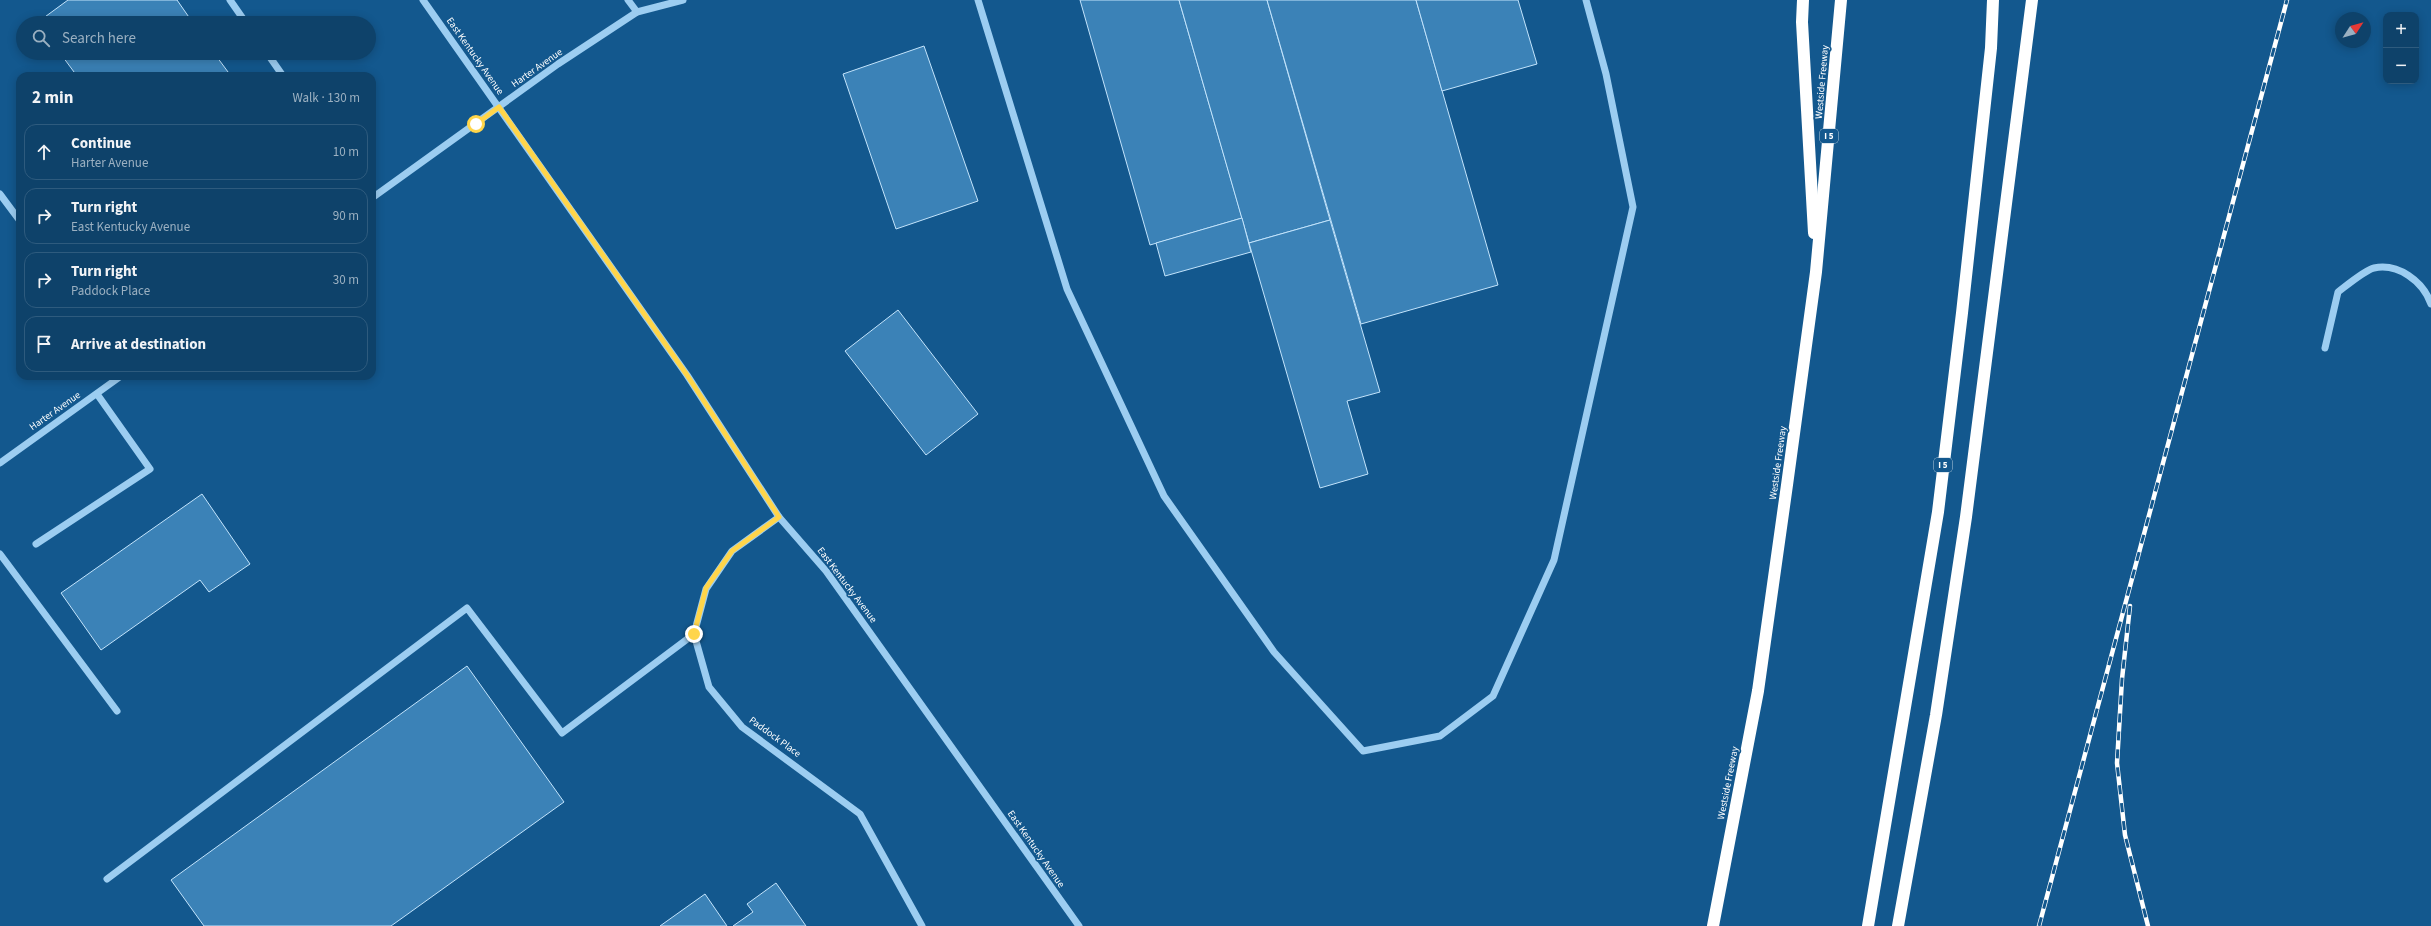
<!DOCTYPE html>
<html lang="en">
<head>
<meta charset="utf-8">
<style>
	body { margin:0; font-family:"Source Sans 3",sans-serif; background:#174970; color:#f1f3f6 }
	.controls { position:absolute; right:12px; top:12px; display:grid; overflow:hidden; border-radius:8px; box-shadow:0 2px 10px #0003 }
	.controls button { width:36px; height:36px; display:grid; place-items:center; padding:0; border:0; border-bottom:1px solid #2e5b7e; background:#0e426a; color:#f1f3f6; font:20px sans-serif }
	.compass { position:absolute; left:2335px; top:12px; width:36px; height:36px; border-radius:50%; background:#0e426a; box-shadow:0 2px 10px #0003; rotate:54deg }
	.stop { position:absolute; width:12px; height:12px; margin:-9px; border:3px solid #ffd54a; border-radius:50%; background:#fff }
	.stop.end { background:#ffd54a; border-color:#fff; box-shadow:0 1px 4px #0008 }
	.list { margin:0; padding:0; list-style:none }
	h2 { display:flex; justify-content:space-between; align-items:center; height:52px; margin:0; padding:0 16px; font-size:17px }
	h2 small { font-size:13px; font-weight:400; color:#9bb0c1 }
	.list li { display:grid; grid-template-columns:26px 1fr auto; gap:12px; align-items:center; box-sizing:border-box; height:56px; margin:0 8px 8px; padding:0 8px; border:1px solid #2e5b7e; border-radius:12px }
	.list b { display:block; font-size:15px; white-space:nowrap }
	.list p { margin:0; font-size:13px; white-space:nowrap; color:#9bb0c1 }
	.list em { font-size:13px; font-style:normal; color:#9bb0c1 }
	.icon { flex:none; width:22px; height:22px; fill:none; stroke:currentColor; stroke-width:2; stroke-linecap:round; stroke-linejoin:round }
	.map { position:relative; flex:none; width:2431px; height:926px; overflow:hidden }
	.search { position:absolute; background:#0e426a; box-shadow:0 2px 10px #0003; left:16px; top:16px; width:360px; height:44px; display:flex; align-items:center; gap:10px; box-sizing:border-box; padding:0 14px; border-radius:22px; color:#9bb0c1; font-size:15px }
	.panel { position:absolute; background:#0e426a; box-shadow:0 2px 10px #0003; left:16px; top:72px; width:360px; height:308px; border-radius:12px }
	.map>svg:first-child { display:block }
	.building { fill:#3b82b7; stroke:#c3e4fc }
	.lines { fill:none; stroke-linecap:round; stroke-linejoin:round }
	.minor { stroke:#9ccdf1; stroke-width:7 }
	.highway { stroke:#fff; stroke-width:12 }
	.rail-casing { stroke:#fff; stroke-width:4.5 }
	.rail { stroke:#13588e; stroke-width:3; stroke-dasharray:9; stroke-linecap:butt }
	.route { stroke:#ffd54a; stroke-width:5 }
	.labels { text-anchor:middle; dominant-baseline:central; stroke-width:3.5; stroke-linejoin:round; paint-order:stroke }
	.shield { fill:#13588e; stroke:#b8cddd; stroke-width:1 }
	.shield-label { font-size:9px; font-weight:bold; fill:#fff }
	.street-label { font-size:10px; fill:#fff; stroke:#13588e }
</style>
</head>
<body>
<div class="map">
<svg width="2431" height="926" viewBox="0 0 2431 926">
	<rect width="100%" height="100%" fill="#13588e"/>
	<g class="building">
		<path d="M68,0H177L193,23H39L38,22Z"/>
		<path d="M1080,0H1179L1242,218L1150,245Z"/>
		<path d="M1179,0H1267L1330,220L1249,243Z"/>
		<path d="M1267,0H1416L1498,285L1361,324Z"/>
		<path d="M1416,0H1518L1537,64L1442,91Z"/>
		<path d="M924,46L978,201L896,229L843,74Z"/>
		<path d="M60,53H214L231,76H77Z"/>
		<path d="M1242,218L1251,252L1165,276L1156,243Z"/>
		<path d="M1330,220L1380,392L1347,401L1368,474L1320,488L1249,243Z"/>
		<path d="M898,310L978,414L926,455L845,351Z"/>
		<path d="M202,494L250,564L209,592L200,580L101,650L61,593Z"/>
		<path d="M467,666L564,802L391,926H204L171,880Z"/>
		<path d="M776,883L806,926H733L753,912L747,904Z"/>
		<path d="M705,894L727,926H660Z"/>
	</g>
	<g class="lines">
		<g class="minor">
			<path d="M230,0L246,23"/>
			<path d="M423,0L687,375L779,517L826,571L1079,926"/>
			<path d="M628,0L637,12"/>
			<path d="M978,0L1067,289L1164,496L1274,652L1363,751L1440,736L1493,696L1554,560L1633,207L1606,74L1586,0"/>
			<path d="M267,53L283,76"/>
			<path d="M0,194L20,221"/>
			<path d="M372,198L558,64L637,12L683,0"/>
			<path d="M2325,348L2338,292C2346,286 2365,270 2374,268C2398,263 2423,281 2431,304"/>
			<path d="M0,463L121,376"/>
			<path d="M779,517L732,551L706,589L694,634L709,687L742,727L860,814L922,926"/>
			<path d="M36,544L150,469L97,394"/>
			<path d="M0,554L117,711"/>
			<path d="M107,879L467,608L562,733L694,634"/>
		</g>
		<g class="highway">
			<path d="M1803,0L1802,22L1814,233"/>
			<path d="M1713,926L1758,691L1787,485L1816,272L1841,0"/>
			<path d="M1868,926L1938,512L1962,313L1991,48L1993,0"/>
			<path d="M1898,926L1936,715L1966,517L2032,0"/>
		</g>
		<defs>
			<g id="rail">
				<path d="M2130,606L2122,679L2117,763L2125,835L2148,926"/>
				<path d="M2039,926L2287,0"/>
			</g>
		</defs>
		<use href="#rail" class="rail-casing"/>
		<use href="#rail" class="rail"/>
	</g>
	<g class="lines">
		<path class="route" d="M476,124L499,107L687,375L779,517L732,551L706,588L694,634"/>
	</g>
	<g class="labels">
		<g class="shield">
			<rect x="1820" y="129" width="18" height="14" rx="3"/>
			<rect x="1934" y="458" width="18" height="14" rx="3"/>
		</g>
		<g class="shield-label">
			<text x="1829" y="136">I 5</text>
			<text x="1943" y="465">I 5</text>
		</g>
		<g class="street-label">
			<text transform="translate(475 56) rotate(55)">East Kentucky Avenue</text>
			<text transform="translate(537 68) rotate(-35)">Harter Avenue</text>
			<text transform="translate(1822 82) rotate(-85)">Westside Freeway</text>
			<text transform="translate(55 411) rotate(-35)">Harter Avenue</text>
			<text transform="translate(1778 463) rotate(-82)">Westside Freeway</text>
			<text transform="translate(847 585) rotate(53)">East Kentucky Avenue</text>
			<text transform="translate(775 737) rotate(36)">Paddock Place</text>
			<text transform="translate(1728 783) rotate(-79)">Westside Freeway</text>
			<text transform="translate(1036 849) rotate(55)">East Kentucky Avenue</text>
		</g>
	</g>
</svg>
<div class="controls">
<button>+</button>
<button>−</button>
</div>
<svg class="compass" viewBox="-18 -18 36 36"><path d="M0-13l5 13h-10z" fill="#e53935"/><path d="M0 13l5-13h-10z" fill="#9bb0c1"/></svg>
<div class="stop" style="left:476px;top:124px"></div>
<div class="stop end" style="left:694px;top:634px"></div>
<div class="search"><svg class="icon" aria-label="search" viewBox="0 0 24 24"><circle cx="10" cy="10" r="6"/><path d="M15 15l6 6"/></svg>Search here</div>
<section class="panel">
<h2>2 min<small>Walk · 130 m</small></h2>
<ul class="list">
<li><svg class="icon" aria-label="ahead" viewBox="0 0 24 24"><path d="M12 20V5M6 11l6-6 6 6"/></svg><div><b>Continue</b><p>Harter Avenue</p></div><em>10 m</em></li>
<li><svg class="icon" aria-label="right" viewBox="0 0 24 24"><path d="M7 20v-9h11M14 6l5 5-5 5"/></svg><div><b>Turn right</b><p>East Kentucky Avenue</p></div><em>90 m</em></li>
<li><svg class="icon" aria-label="right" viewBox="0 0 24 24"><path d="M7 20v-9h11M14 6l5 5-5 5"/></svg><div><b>Turn right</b><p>Paddock Place</p></div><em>30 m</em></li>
<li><svg class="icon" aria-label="arrive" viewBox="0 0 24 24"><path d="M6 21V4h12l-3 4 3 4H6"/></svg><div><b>Arrive at destination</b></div></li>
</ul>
</section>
</div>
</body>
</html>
